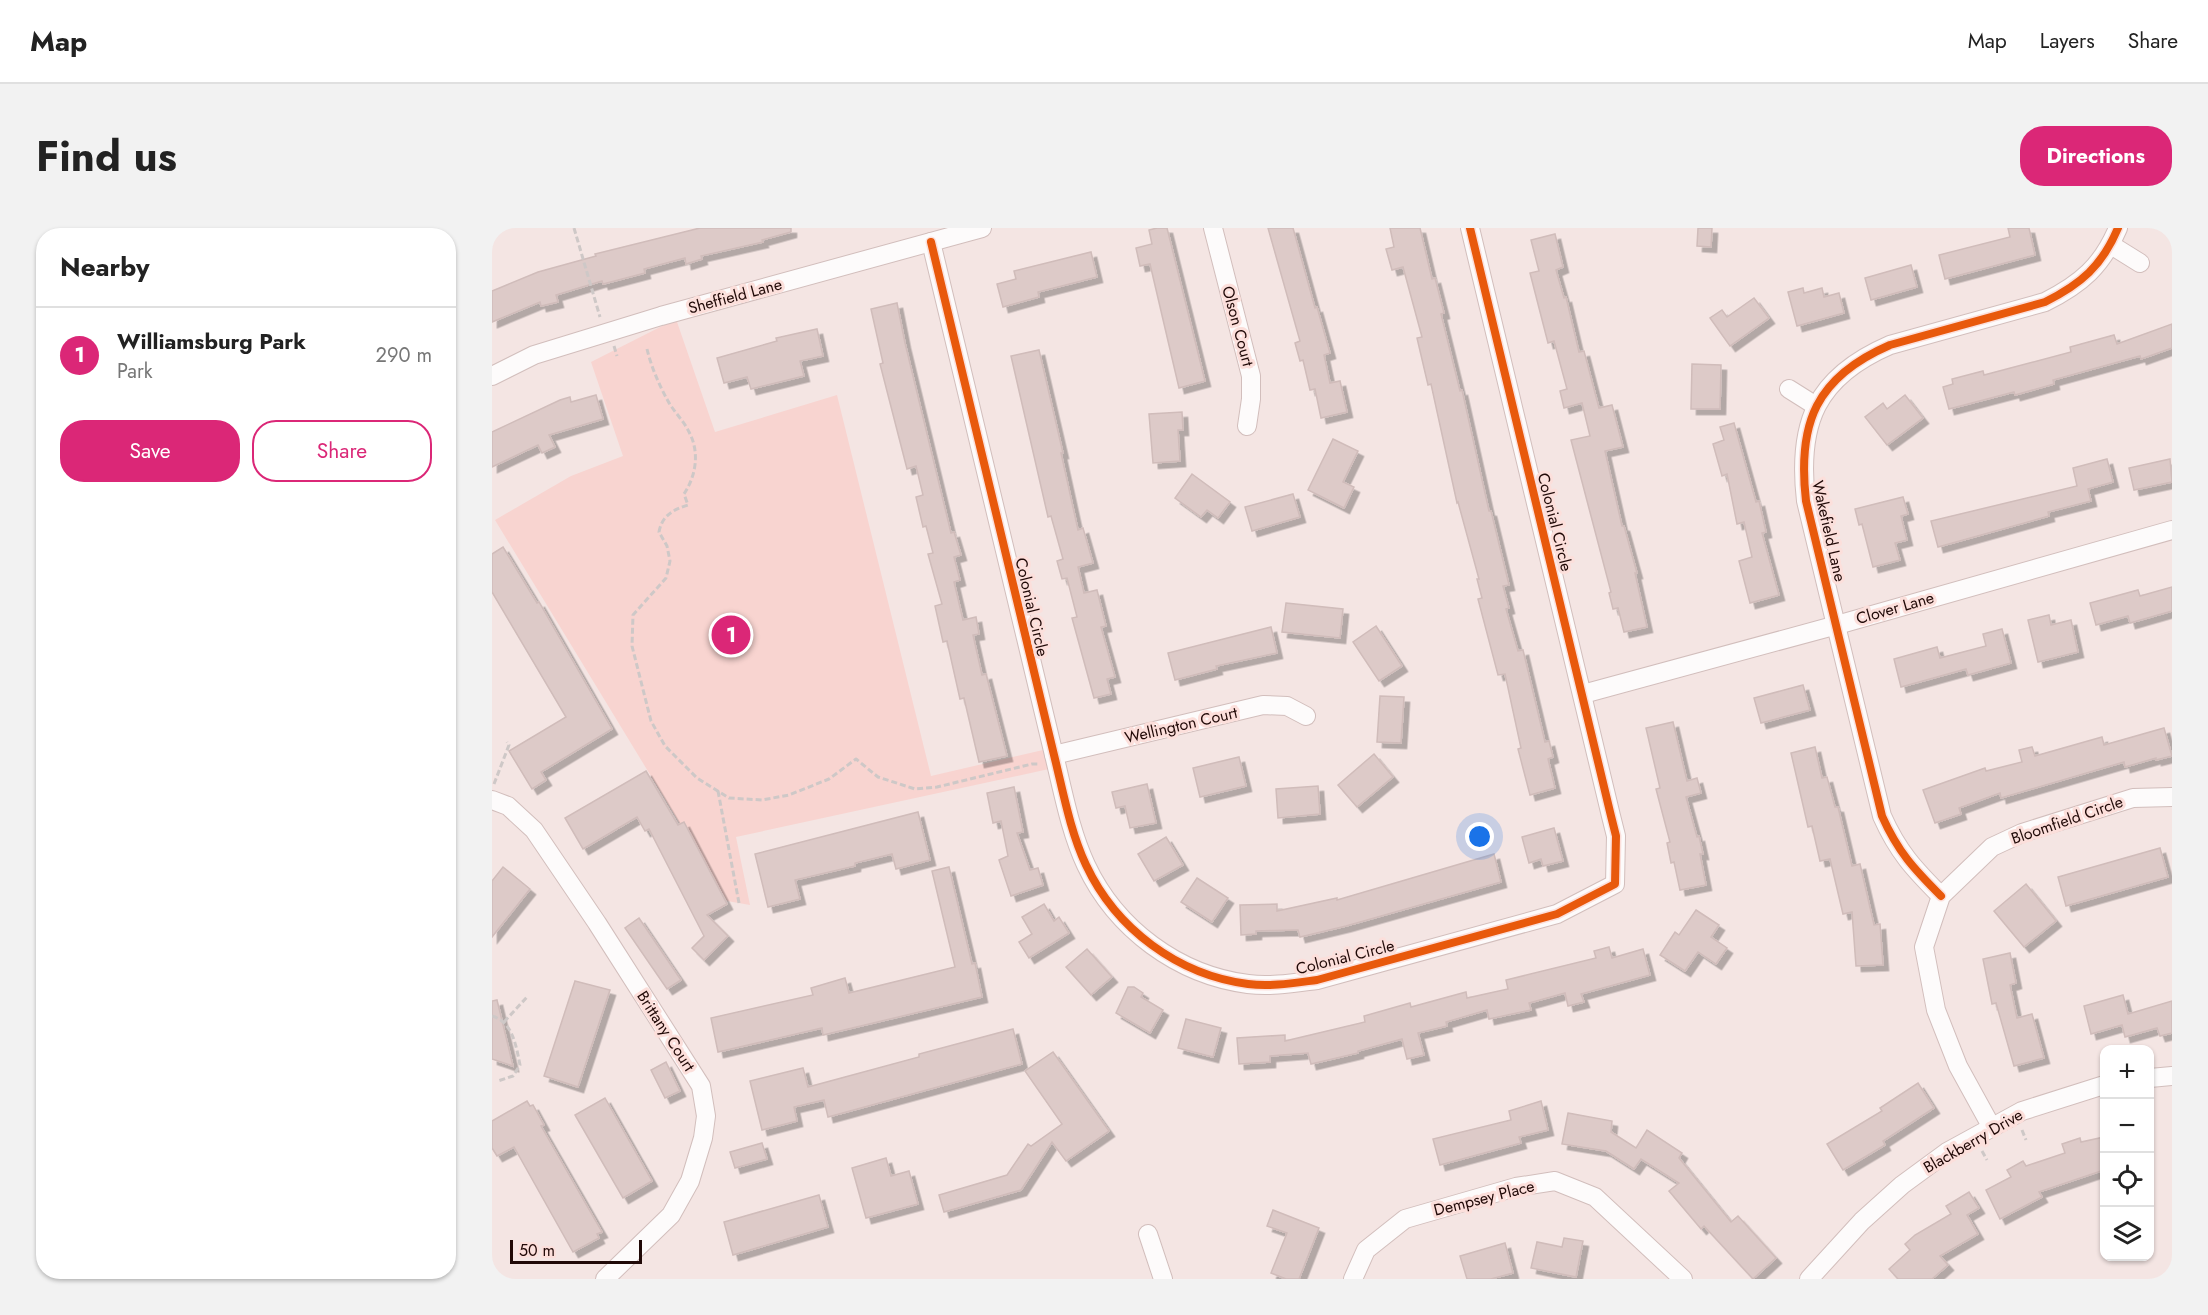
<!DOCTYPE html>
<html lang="en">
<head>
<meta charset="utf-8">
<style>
	body { margin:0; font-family:Jost,sans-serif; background:#f2f2f2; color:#222 }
	.controls { position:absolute; right:18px; bottom:18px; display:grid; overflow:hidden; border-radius:12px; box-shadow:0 2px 4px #0004 }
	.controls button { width:54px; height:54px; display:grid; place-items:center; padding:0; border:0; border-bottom:2px solid #e0e0e0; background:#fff; color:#222; font:30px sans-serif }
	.scale { position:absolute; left:18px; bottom:15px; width:132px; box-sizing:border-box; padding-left:6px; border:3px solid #200907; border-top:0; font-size:16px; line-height:21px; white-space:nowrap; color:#200907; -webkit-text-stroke:4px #fcdfdb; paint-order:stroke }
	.you { position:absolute; left:988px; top:609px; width:21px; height:21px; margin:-15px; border:4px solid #fff; border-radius:50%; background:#1a73e8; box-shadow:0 0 0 9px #1a73e833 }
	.badge { display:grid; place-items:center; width:39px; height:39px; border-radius:50%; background:#db2777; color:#fff; font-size:20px; font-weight:700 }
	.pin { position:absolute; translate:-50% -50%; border:3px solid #fff; box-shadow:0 2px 6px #0006 }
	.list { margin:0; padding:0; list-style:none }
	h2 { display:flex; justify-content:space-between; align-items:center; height:78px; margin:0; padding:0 24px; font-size:26px }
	h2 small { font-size:20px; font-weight:400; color:#767676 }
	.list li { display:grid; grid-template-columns:39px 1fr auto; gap:18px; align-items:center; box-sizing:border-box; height:96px; padding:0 24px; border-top:2px solid #e0e0e0 }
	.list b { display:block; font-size:22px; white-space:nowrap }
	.list p { margin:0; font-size:20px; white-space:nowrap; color:#767676 }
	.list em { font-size:20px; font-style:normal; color:#767676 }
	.actions { display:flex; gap:12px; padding:18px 24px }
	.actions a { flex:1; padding:14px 0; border:2px solid #db2777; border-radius:24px; text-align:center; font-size:21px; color:#db2777 }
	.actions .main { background:#db2777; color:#fff }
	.icon { flex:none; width:33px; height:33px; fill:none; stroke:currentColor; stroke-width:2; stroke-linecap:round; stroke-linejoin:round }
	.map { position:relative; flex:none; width:1680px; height:1051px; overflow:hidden; border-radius:24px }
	header { display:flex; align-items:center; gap:36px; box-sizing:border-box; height:84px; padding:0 30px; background:#fff; border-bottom:2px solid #e0e0e0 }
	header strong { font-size:28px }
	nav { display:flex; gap:33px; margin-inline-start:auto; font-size:21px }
	.intro { display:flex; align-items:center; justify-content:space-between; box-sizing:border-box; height:144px; padding:0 36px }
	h1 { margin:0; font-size:42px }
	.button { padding:15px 27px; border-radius:24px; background:#db2777; color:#fff; font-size:21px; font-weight:700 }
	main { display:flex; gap:36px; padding:0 36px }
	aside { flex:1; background:#fff; border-radius:24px; box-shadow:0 2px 4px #0004 }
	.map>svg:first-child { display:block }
	.green { fill:#f8d4d0 }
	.building { fill:#ddcac8; stroke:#d0bcba; stroke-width:1.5; filter:url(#shadow) }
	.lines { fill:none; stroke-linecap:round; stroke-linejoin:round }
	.minor-casing { stroke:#d2bebc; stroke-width:20 }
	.path { stroke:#cec8c7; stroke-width:3; stroke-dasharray:6 3; stroke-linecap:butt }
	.minor { stroke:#fdfbfb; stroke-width:18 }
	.cycleway-casing { stroke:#fcdfdb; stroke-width:11 }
	.cycleway { stroke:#e8590c; stroke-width:8 }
	.labels { text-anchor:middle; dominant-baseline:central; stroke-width:6; stroke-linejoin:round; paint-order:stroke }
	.street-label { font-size:16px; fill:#200907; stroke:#fcdfdb }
</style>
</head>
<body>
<header>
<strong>Map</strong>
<nav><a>Map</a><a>Layers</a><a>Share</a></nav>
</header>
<div class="intro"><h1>Find us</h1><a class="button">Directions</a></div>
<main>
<aside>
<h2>Nearby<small></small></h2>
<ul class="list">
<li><span class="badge">1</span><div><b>Williamsburg Park</b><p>Park</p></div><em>290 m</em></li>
</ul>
<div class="actions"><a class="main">Save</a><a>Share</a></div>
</aside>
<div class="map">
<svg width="1680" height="1051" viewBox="0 0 1680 1051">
	<defs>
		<filter id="shadow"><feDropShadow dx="5.5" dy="5.5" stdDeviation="0" flood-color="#0004"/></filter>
	</defs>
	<rect width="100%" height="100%" fill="#f4e5e3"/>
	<path class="green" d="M184,91L223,204L345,167L439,548L551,522L557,541L244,609L258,677L235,673L3,292L79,248L131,228L99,134Z"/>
	<g class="building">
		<path d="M208,0H299V4L270,12L271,14L209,28L210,31L194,36L193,30L152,41L153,45L111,56L110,53L64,67L66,74L49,78L48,74L0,94V63L46,44L104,28L103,26Z"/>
		<path d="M665,0H675L713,153L687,160L658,36L648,38L644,20L660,16L657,2Z"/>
		<path d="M776,0H801L823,80L825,79L838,125L832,127L838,155L848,153L855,184L829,190L823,161L818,162L811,132L808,133L803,115L808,113Z"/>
		<path d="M898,0H928L940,51L943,50L952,85L949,86L968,163L970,162L997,283H999L1017,357L1011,358L1017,380L1014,381L1026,423L1031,422L1053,514L1057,513L1061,529L1056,531L1063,560L1038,567L1026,521L1029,520L1013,446L1006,447L986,371L990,370L985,351H987L966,274L965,275L939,156L936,157L925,110L930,109L911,39L900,42L894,21L902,19Z"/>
		<path d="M1206,0H1220L1219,19L1205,18Z"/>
		<path d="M1516,0H1537L1543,27L1453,51L1447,27L1518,9Z"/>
		<path d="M1063,6L1071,39L1064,42L1072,70L1074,69L1087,124L1092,123L1107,180L1120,177L1131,219L1113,223L1130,298H1132L1145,345H1143L1155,399L1132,404L1126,380L1121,381L1117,365L1119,364L1079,212L1098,208L1090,175L1072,180L1068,163L1075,161L1062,113L1056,115L1038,45L1047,43L1039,12Z"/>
		<path d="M599,24L605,49L546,64L547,69L511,79L505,56L524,51L522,43Z"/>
		<path d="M1419,37L1425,59L1379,72L1373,50Z"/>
		<path d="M1311,60L1312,65L1330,60L1332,69L1347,65L1352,85L1305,98L1296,64Z"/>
		<path d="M1262,70L1277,90L1238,118L1218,90L1230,82L1235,89Z"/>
		<path d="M405,75L413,115L459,305L462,304L469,327L462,329L468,352L462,354L471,392L484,389L487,406L481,407L490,447L494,446L515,528L487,534L472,470L468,471L455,413L451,414L443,378L450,376L436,326L441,325L434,298L431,299L424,269L431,267L424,238L415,241L388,136L391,135L379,81Z"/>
		<path d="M1680,96V120L1649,131L1648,128L1561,152L1562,156L1523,167L1522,164L1457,181L1451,159L1461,156L1460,151L1491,143L1492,147L1579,124L1578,119L1622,107L1625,116Z"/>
		<path d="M325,101L331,128L308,133L312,148L259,161L255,149L232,155L225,130L285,113L284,110Z"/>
		<path d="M547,122L571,225H569L586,302L591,300L601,335L586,339L592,365L605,362L614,398L609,399L623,449L615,451L619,466L602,470L580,390L585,389L575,350L570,351L565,333L571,331L559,288L556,289L519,128Z"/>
		<path d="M1200,136L1229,137L1228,181H1199Z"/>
		<path d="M104,167L111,191L57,207L63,219L50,225L46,217L0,239V204L68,172L78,169L79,174Z"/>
		<path d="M1413,167L1431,190L1395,217L1373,189L1391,175L1395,181Z"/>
		<path d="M690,184L691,202H686L688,233L661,235L657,186Z"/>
		<path d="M1242,195L1264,274L1267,273L1274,304L1270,305L1287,367L1258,375L1247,333L1260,329L1252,294L1245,296L1235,246L1230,248L1221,216L1232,212L1228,199Z"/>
		<path d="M841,211L866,223L851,254L862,259L852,280L816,262Z"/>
		<path d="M1615,231L1621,254L1596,261L1599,273L1556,284L1557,288L1446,319L1439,293L1585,258L1581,240Z"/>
		<path d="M1678,231L1680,254L1642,262L1637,240Z"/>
		<path d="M700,246L738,274L726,290L715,282L709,289L683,270Z"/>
		<path d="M801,266L808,289L760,303L753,279Z"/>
		<path d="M1411,269L1416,286L1409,288L1415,312L1403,315L1408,332L1381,339L1370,296L1367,297L1363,281Z"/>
		<path d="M11,319L45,375L47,374L120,501L49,544L54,552L40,561L17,523L74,489L0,364V326Z"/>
		<path d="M1680,359V383L1638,395L1636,388L1604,397L1598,375L1646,362L1648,368Z"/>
		<path d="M794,375L851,381L848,410L790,404Z"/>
		<path d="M1557,387L1559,397L1579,392L1586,424L1546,434L1536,392Z"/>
		<path d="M884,398L910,438L887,453L861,414Z"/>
		<path d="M779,399L785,425L724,438L725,441L683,452L676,425Z"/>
		<path d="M1510,401L1519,435L1476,447L1474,441L1409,459L1402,431L1445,419L1448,430L1494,418L1491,406Z"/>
		<path d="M1311,457L1318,482L1269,495L1262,470Z"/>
		<path d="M888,468L912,469L909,515L885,514Z"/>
		<path d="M1181,494L1195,553L1205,550L1209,565L1194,569L1205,609L1207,608L1211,626H1208L1214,657L1188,662L1182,634L1179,635L1175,615L1178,614L1164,561L1168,560L1154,500Z"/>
		<path d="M1672,500L1680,528L1664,532V530L1633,539L1632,534L1509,570L1508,565L1467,580L1469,586L1443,595L1431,562L1493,540L1494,543L1530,534L1527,522L1540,519L1543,528L1610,509L1612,517Z"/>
		<path d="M1323,519L1330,550L1335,549L1343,579H1346L1360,638L1368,636L1382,697L1388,696L1391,737L1364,738L1360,684L1351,686L1338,631L1328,633L1320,598L1316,599L1299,525Z"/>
		<path d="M882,526L901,549L865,579L846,557Z"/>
		<path d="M747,529L754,558L708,569L701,540Z"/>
		<path d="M154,543L186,597L192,594L235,676L215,687L236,708L212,732L200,720L212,708L157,601L153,603L145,589L91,621L73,590Z"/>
		<path d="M655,556L664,595L638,600L633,578L624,580L620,564Z"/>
		<path d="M826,558L828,586L786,590L784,561Z"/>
		<path d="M522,559L531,604L525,605L538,642L546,640L551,657L519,668L507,632L516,628L509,593L501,595L495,565Z"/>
		<path d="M426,584L438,632L404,641L400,626L363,635V638L303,652L308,671L276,679L263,626Z"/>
		<path d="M1062,600L1071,633L1051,638L1049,631L1037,635L1030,609Z"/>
		<path d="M674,609L691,637L662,653L646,626Z"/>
		<path d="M1668,620L1676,649L1574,678L1566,649Z"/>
		<path d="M1002,626L1009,654L854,698L808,709L806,702L764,703V706L749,707L748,677L785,676V683L845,670V672Z"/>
		<path d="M11,639L38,661L0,709V653Z"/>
		<path d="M457,639L480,736L483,735L490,769L331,807L330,800L226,824L219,790L321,767L319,760L353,750L357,765L463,739L440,643Z"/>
		<path d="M705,650L736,670L720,694L689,674Z"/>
		<path d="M1534,656L1564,693L1532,719L1502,683Z"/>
		<path d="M552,676L562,693L567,689L577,705L537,730L527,714L540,706L530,689Z"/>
		<path d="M1204,682L1227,697L1219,709L1235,720L1224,736L1206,724L1193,743L1168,727L1183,704L1187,707Z"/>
		<path d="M147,690L189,752L175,761L133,700Z"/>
		<path d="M1117,719L1120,730L1151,721L1158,747L1089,766L1092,774L1076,778L1073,765L1037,775L1039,782L997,791L995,782L954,794L955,798L926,805L932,827L915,831L910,811L866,823V825L819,836L816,825L778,828V834L747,836L745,810L793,807V813L873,794L872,788L918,775L919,779L974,764L975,770L1016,761L1014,752L1104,730L1102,723Z"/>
		<path d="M595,721L620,749L599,767L574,739Z"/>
		<path d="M1518,725L1524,755L1518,757L1525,790L1540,786L1552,830L1522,838L1504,775L1500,776L1491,731Z"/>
		<path d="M83,753L118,762L86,859L52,848Z"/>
		<path d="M636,759H642L651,765L649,769L671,782L658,805L624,785Z"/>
		<path d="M1631,767L1636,786L1680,773V805L1668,808L1665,800L1633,809L1630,797L1599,806L1592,778Z"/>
		<path d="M5,772L21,838L0,831V773Z"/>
		<path d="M694,791L729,800L721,829L686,820Z"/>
		<path d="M521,801L530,836L336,889L332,872L302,879L305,893L270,902L258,853L311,840L316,859L427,829V826Z"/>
		<path d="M561,824L617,903L574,933L560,914L529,962L452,984L447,967L515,947L536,916L539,918L570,896L533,843Z"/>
		<path d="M174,834L188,863L173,870L159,842Z"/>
		<path d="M1426,855L1442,880L1391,913L1393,917L1351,942L1335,916L1390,883L1388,880Z"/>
		<path d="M113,870L160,953L131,970L83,887Z"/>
		<path d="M35,873L38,878L41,877L52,897L49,898L110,1004L105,1006L107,1010L81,1024L22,919L5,928L0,920V893Z"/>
		<path d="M1049,873L1056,902L1027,909L1029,915L948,937L941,911L1019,892L1017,883Z"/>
		<path d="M1076,885L1120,893L1119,904L1144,920L1155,902L1190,925L1187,930L1239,994L1246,988L1284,1030L1261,1051L1212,998L1209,1001L1177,963L1187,955L1149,931L1142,941L1114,923L1070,916Z"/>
		<path d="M1612,909V942L1547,964L1550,969L1508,991L1494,962L1519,949L1515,942L1531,933L1534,938L1573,925L1570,916L1588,910L1589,914Z"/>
		<path d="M270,915L275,931L243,940L238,924Z"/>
		<path d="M394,930L399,948L417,943L426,976L374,990L360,940Z"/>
		<path d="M1477,964L1487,980L1475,987L1486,1006L1448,1028L1456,1037L1440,1051H1406L1397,1041L1418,1022L1413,1016L1423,1007L1459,986L1454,978Z"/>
		<path d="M327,967L336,999L241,1027L232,994Z"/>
		<path d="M781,982L827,1000L807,1051H794L779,1045L795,1005L775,998Z"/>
		<path d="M1072,1010L1091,1013L1084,1049L1039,1040L1045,1014L1070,1019Z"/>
		<path d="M1013,1015L1021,1045L999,1051H975L968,1028Z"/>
	</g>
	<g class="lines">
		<defs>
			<g id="minor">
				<path d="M721,0L759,148V171L755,198"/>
				<path d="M439,14L562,527C571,563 578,603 594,637C624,701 686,747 756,756C779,759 802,755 825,752L1065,686L1123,656L1124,608L1119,588L978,0"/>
				<path d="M1619,17L1648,35"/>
				<path d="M0,148L42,127L169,88L490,0"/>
				<path d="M1297,161L1324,178"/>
				<path d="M1091,466L1345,397L1680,302"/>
				<path d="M562,527L771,477L795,478L814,488"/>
				<path d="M0,572L16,578L42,602L105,695L209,858L214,888L211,910L198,953L179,987L113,1051"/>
				<path d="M1449,668C1422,641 1406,624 1390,588L1314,273C1305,195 1324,149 1398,117L1553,74C1589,56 1610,38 1626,0"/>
				<path d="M1658,850L1680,848"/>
				<path d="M1499,898L1466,838L1444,782L1432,719L1449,668L1500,619L1530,605L1641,570L1680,569"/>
				<path d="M656,1006L671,1051"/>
				<path d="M861,1051L874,1022L913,991L1024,959L1063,953L1103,969L1191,1051"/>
				<path d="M1317,1051L1370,993L1410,957L1455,924L1530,883L1612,857"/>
			</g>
		</defs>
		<use href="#minor" class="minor-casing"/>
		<g class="path">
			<path d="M82,0L108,89"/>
			<path d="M122,118L125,128"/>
			<path d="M155,121C159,138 167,157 176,173C182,184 192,193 197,204C208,224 204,248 192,266L196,277C180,282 170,288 167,304L175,318L178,333L174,350L141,387L140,418L159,493L173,518L205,550L237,570L270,572L297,567L337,551L364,531L386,549L423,561L445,559L540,536H547"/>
			<path d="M2,556L17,517L15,514"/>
			<path d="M226,563L247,675"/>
			<path d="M0,788C21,794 24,818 28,837L21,848L6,853"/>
			<path d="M12,794L35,769"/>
			<path d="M1530,902L1534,912"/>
			<path d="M1490,923L1495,932"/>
		</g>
		<use href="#minor" class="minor"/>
		<defs>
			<g id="cycleway">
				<path d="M439,14L562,527C571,563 578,603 594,637C624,701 686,747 756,756C779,759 802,755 825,752L1065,686L1123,656L1124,608L1119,588L978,0"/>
				<path d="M1449,668C1422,641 1406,624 1390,588L1314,273C1305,195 1324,149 1398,117L1553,74C1589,56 1610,38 1626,0"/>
			</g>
		</defs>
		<use href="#cycleway" class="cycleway-casing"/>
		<use href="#cycleway" class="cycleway"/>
	</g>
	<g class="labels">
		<g class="street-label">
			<text transform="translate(243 68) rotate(-15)">Sheffield Lane</text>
			<text transform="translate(746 98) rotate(75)">Olson Court</text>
			<text transform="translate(1063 294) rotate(76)">Colonial Circle</text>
			<text transform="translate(1337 303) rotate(77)">Wakefield Lane</text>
			<text transform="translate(540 379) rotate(77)">Colonial Circle</text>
			<text transform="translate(1403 380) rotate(-16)">Clover Lane</text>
			<text transform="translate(689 497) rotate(-13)">Wellington Court</text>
			<text transform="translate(1575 592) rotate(-19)">Bloomfield Circle</text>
			<text transform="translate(853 729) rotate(-14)">Colonial Circle</text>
			<text transform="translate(174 803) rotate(57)">Brittany Court</text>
			<text transform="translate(1481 913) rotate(-30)">Blackberry Drive</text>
			<text transform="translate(992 970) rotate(-14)">Dempsey Place</text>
		</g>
	</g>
</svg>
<div class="controls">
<button>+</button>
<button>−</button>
<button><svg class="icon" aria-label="locate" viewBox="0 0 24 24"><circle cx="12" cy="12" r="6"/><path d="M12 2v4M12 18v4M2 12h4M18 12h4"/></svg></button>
<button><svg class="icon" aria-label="layers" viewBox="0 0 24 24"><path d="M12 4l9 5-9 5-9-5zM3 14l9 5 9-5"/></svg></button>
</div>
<div class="scale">50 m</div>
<div class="you"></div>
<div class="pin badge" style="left:239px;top:407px">1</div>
</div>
</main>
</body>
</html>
